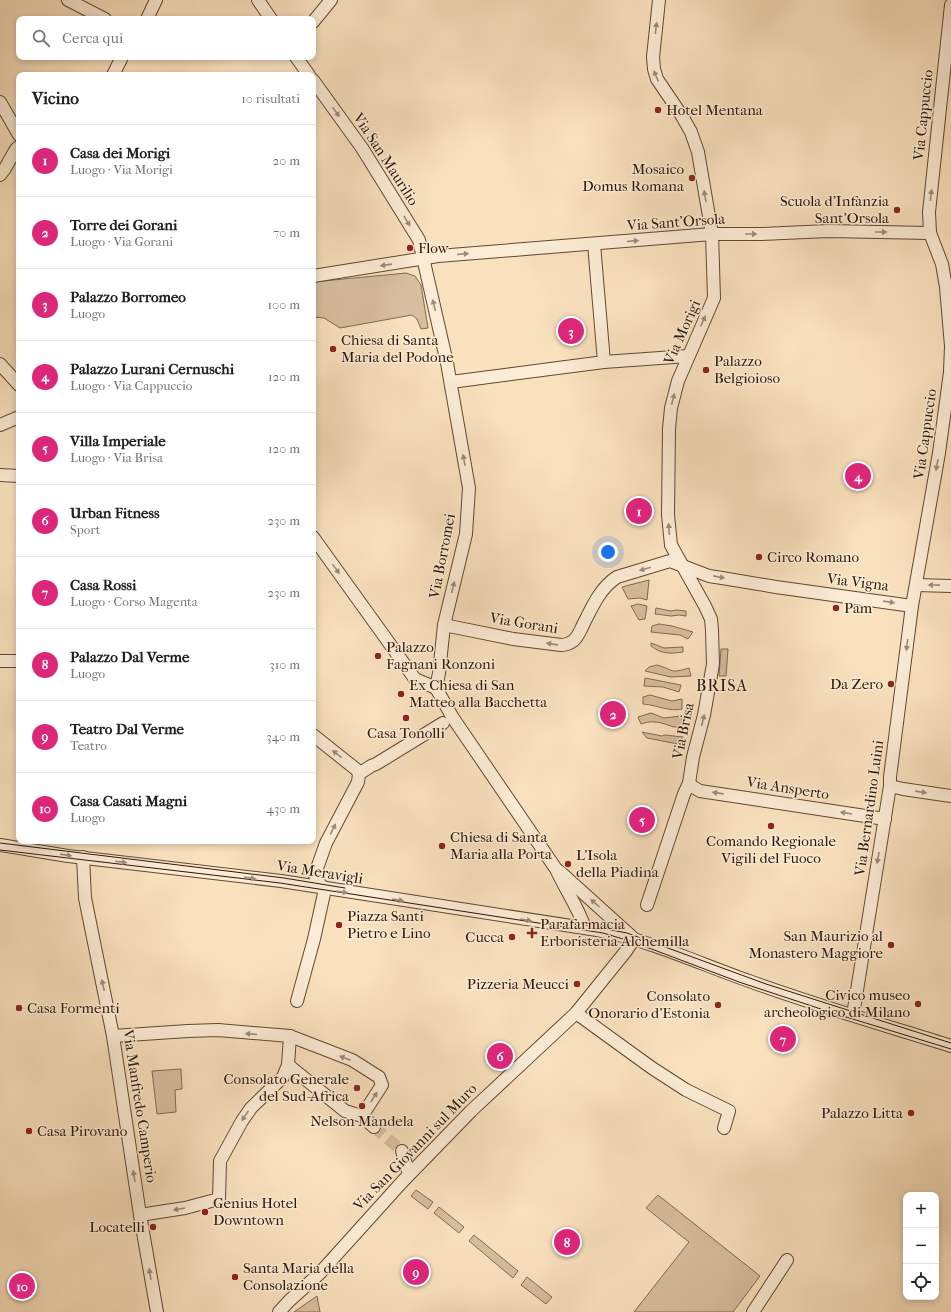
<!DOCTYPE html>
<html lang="it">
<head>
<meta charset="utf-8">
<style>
	body { margin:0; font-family:"IM FELL French Canon",serif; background:#f6f6f6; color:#202124 }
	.controls { position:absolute; right:12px; bottom:12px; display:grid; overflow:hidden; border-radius:8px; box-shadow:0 2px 6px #0003 }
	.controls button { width:36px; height:36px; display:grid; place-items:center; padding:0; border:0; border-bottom:1px solid #e0e0e0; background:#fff; color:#202124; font:20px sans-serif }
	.you { position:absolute; left:608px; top:552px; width:14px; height:14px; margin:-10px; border:3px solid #fff; border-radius:50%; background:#1a73e8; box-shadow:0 0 0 6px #1a73e833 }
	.badge { display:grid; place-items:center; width:26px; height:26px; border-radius:50%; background:#db2777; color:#fff; font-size:13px; font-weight:700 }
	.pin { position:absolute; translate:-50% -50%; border:2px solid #fff; box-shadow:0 1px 4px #0006 }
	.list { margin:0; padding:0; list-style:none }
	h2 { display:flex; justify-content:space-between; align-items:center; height:52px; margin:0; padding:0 16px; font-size:17px }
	h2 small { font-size:13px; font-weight:400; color:#757577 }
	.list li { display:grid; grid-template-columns:26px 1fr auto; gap:12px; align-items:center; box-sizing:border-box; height:72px; padding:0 16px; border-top:1px solid #e0e0e0 }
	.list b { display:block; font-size:15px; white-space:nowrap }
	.list p { margin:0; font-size:13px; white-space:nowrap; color:#757577 }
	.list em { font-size:13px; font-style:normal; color:#757577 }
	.icon { flex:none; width:22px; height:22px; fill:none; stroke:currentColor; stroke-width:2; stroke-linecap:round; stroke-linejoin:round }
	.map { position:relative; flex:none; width:951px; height:1312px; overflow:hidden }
	.search { position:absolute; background:#fff; box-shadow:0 2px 6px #0003; left:16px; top:16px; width:300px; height:44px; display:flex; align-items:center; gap:10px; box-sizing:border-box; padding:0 14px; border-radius:8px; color:#757577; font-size:15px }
	.panel { position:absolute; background:#fff; box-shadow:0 2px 6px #0003; left:16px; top:72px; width:300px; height:772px; border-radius:8px }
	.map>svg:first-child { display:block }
	.green { fill:#d7be9f; stroke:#816a52 }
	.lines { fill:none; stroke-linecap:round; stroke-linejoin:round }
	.minor-tunnel { stroke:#dbc2a2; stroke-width:12; stroke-dasharray:12 6; stroke-linecap:butt }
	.minor-casing { stroke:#5f4834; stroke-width:14 }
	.minor { stroke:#fcecd5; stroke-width:12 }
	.tram { stroke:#2b1506; stroke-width:1 }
	.oneway { fill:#9e8b78 }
	.poi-dot { fill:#8f2418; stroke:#fcecd5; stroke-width:1.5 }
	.labels { text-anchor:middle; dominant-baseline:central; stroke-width:3; stroke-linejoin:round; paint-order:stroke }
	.poi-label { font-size:15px; fill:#2b1506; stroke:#fcecd5; text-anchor:start }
	.street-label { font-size:15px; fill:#2b1506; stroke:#fcecd5 }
	.neighbourhood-label { font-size:16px; letter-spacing:1px; fill:#2b1506; stroke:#fcecd5 }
</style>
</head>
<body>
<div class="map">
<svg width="951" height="1312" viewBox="0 0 951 1312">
	<rect width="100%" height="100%" fill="#fae1be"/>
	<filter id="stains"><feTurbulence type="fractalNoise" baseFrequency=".005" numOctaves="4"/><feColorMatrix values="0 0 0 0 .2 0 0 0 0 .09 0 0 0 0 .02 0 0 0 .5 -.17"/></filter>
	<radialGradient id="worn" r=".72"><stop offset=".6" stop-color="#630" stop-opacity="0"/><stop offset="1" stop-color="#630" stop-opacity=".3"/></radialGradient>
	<g class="green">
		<path d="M406,273L415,276L421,285L428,328L421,329L417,319L412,315L340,328L324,318L313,317V282Z"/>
		<path d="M649,580L647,600L640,598L628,599L622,587Z"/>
		<path d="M638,604L647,606L645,619L639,620L631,606Z"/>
		<path d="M656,608L671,611L676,610L686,611V616L679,615L671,616L655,614Z"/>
		<path d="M659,624L672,626L693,632L688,639L680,635L651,632L652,626Z"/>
		<path d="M651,643L664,648L683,647V652C670,654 661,654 651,646Z"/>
		<path d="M721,649H728L726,676H719Z"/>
		<path d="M657,665C675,670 669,674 689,668L691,676L671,677L645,671L649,667Z"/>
		<path d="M645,678L681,685L679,692L663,687L644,686Z"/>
		<path d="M650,695L672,701L682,699V709C669,712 657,705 643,704V697Z"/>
		<path d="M651,713L664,718L681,716L683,727C671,729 666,722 654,722C650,721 645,723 641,724L638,717Z"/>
		<path d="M642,732L662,736L665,735L683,737V745L647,738Z"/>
		<path d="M181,1069L182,1089L175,1090L176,1112L157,1114L152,1071Z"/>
		<path d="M416,1190L433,1202L428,1209L411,1196Z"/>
		<path d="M658,1195L760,1276L733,1312H634L689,1242L646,1208Z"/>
		<path d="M439,1207L464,1227L459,1233L434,1213Z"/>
		<path d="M474,1235L518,1271L513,1278L469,1241Z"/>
		<path d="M527,1277L552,1297L546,1304L521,1285Z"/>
		<path d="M317,1296L320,1312H294Z"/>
	</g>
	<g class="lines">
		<path class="minor-tunnel" d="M374,1127L402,1151"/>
		<defs>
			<g id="minor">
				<path d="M68,0L105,19"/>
				<path d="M258,0L271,19"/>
				<path d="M147,19L156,0"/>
				<path d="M313,22L331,0"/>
				<path d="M296,57L309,75"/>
				<path d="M113,75L122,57"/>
				<path d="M313,80L362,148L419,240L447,363L469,488L466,534L444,625L439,673L436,688"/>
				<path d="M0,102L19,135"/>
				<path d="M0,175L4,170L16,149L19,147"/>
				<path d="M594,244L604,362"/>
				<path d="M313,276L438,256L712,234H761L828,231L930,233"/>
				<path d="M0,364L19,385"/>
				<path d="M451,382L604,362L688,356"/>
				<path d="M0,425L19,417"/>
				<path d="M0,475L19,476"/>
				<path d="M313,537L415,679L436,688"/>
				<path d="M916,585L951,586"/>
				<path d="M444,625L513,639L561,645C565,645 569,644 573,641C578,637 580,631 583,625C592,607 600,588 617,577L670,561L709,576L722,578L776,587L912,606"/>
				<path d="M0,661H19"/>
				<path d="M436,688L453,718L556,869C565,889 578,907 585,928"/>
				<path d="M313,735L357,770L359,774"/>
				<path d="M689,783L693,787L700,791L885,819"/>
				<path d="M890,786L903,789L951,796"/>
				<path d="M0,845L68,856L281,881L597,930C649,940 698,963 749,981C815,1005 884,1025 951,1046"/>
				<path d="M83,857L85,898L113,1036L140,1215L157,1312"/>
				<path d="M559,871L632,937"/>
				<path d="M325,889C320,884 315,881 315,874L326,843L358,782L359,774L371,766L376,764L443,723"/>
				<path d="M647,905L684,794L689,783L693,757L704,715L713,664L712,630L711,619L705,606L671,545L668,515L669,429L671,408L678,381L714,298L712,234L698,152L691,132L682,116L657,79L654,69L653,57L659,0"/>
				<path d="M297,1001L314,939L325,889"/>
				<path d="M576,1013L652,1068L686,1090L729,1111L724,1128"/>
				<path d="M853,1015L890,786V777L912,606L939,453L950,372L951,346L946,287L942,264L930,233L929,212L951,5"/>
				<path d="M113,1036L188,1031L218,1030L290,1036L352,1060L379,1077L382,1085L362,1116"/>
				<path d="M288,1065L345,1111L362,1116L374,1127"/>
				<path d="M402,1151L409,1174"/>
				<path d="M140,1215L185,1208L219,1199L220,1161L242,1121L251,1108L283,1077L288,1065L290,1036"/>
				<path d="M279,1312L289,1301L319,1274L402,1182L471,1111L576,1013L626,951L634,939"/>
				<path d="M753,1312L787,1260"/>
			</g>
		</defs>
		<use href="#minor" class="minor-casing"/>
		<use href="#minor" class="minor"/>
		<g class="tram">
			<path d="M0,843L284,878L345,888"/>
			<path d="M0,850L280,883L603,933L633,942L739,982L833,1013L951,1049"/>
			<path d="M580,924L627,933L766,984L951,1043"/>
		</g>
	</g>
	<defs><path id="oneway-solid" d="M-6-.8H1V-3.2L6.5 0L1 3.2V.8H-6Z"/></defs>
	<g class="oneway">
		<use href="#oneway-solid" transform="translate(656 28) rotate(-84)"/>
		<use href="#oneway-solid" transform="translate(656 76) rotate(-112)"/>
		<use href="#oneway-solid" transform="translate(336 112) rotate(54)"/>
		<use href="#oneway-solid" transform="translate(931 195) rotate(-83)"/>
		<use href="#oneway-solid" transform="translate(705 196) rotate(-100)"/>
		<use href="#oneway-solid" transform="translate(407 221) rotate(58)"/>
		<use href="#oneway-solid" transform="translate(881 232)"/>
		<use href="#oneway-solid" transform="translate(751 234)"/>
		<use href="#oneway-solid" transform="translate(633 241) rotate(-5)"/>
		<use href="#oneway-solid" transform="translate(463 254) rotate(-5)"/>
		<use href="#oneway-solid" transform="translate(386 265) rotate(172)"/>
		<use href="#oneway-solid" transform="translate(434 305) rotate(-103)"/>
		<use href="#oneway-solid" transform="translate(703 321) rotate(-66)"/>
		<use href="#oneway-solid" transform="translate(673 399) rotate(-76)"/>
		<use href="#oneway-solid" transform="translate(464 460) rotate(-100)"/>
		<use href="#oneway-solid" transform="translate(937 465) rotate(100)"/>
		<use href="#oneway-solid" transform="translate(669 529) rotate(-94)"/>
		<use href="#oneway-solid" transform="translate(336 569) rotate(54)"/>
		<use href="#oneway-solid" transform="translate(645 569) rotate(164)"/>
		<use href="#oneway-solid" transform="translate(719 577) rotate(11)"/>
		<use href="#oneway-solid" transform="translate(934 585) rotate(-179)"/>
		<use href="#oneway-solid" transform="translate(453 587) rotate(-76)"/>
		<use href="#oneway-solid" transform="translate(889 602) rotate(8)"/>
		<use href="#oneway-solid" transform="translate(552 644) rotate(-172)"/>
		<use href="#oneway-solid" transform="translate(907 645) rotate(97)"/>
		<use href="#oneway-solid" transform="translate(703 720) rotate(-76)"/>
		<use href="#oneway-solid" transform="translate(337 754) rotate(-142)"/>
		<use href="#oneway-solid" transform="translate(921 792) rotate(8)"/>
		<use href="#oneway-solid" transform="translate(718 793) rotate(-171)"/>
		<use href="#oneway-solid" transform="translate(846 813) rotate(-171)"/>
		<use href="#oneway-solid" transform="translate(333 829) rotate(-63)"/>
		<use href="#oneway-solid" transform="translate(66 855) rotate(8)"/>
		<use href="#oneway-solid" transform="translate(878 858) rotate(100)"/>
		<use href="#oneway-solid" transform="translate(121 862) rotate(7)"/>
		<use href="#oneway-solid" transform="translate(250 878) rotate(7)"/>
		<use href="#oneway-solid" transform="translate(342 892) rotate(9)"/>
		<use href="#oneway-solid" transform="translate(398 900) rotate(9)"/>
		<use href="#oneway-solid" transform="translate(595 903) rotate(-138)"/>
		<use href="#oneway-solid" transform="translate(526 920) rotate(9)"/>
		<use href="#oneway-solid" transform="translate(103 985) rotate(-102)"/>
		<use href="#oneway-solid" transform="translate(251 1034) rotate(-175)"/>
		<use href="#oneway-solid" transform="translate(345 1058) rotate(-159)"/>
		<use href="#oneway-solid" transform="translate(374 1097) rotate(-57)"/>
		<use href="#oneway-solid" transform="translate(245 1116) rotate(124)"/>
		<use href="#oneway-solid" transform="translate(134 1176) rotate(-99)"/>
		<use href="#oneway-solid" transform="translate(179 1209) rotate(170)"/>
		<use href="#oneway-solid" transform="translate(150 1274) rotate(-99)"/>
	</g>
	<g class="poi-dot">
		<circle cx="658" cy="110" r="4"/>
		<circle cx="692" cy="178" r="4"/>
		<circle cx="897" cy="210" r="4"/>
		<circle cx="410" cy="248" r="4"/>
		<circle cx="333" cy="349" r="4"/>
		<circle cx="706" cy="370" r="4"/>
		<circle cx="759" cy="557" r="4"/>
		<circle cx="836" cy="608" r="4"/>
		<circle cx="378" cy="656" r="4"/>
		<circle cx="891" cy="684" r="4"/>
		<circle cx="401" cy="694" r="4"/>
		<circle cx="406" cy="718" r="4"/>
		<circle cx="771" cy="826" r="4"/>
		<circle cx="442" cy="846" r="4"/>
		<circle cx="568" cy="864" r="4"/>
		<circle cx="339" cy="925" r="4"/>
		<path d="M530 927h4v4h4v4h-4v4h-4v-4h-4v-4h4z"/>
		<circle cx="512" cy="937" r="4"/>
		<circle cx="891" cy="945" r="4"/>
		<circle cx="577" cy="984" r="4"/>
		<circle cx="918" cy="1004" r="4"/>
		<circle cx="718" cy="1005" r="4"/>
		<circle cx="19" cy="1008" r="4"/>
		<circle cx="357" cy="1088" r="4"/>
		<circle cx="362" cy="1106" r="4"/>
		<circle cx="911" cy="1113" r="4"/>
		<circle cx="29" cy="1131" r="4"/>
		<circle cx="205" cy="1212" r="4"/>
		<circle cx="153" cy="1227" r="4"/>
		<circle cx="235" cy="1277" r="4"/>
	</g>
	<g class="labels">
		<g class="poi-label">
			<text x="666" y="110">Hotel Mentana</text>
			<text x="684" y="169" text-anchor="end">Mosaico<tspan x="684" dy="17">Domus Romana</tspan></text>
			<text x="889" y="201" text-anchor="end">Scuola d'Infanzia<tspan x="889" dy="17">Sant'Orsola</tspan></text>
			<text x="418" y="248">Flow</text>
			<text x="341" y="340">Chiesa di Santa<tspan x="341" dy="17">Maria del Podone</tspan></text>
			<text x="714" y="361">Palazzo<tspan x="714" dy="17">Belgioioso</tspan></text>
			<text x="767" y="557">Circo Romano</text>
			<text x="844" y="608">Pam</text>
			<text x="386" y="647">Palazzo<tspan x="386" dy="17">Fagnani Ronzoni</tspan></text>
			<text x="883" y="684" text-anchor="end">Da Zero</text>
			<text x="409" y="685">Ex Chiesa di San<tspan x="409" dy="17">Matteo alla Bacchetta</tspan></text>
			<text x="406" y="733" text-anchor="middle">Casa Tonolli</text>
			<text x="450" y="837">Chiesa di Santa<tspan x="450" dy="17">Maria alla Porta</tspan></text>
			<text x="771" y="841" text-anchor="middle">Comando Regionale<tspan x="771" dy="17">Vigili del Fuoco</tspan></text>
			<text x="576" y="855">L'Isola<tspan x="576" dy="17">della Piadina</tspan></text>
			<text x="347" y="916">Piazza Santi<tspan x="347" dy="17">Pietro e Lino</tspan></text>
			<text x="540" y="924">Parafarmacia<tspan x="540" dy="17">Erboristeria Alchemilla</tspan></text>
			<text x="883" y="936" text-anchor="end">San Maurizio al<tspan x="883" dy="17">Monastero Maggiore</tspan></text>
			<text x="504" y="937" text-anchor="end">Cucca</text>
			<text x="569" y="984" text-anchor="end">Pizzeria Meucci</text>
			<text x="910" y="995" text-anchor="end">Civico museo<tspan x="910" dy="17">archeologico di Milano</tspan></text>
			<text x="710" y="996" text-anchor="end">Consolato<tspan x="710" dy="17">Onorario d'Estonia</tspan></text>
			<text x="27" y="1008">Casa Formenti</text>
			<text x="349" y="1079" text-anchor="end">Consolato Generale<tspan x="349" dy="17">del Sud-Africa</tspan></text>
			<text x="903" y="1113" text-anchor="end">Palazzo Litta</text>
			<text x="362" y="1121" text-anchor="middle">Nelson Mandela</text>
			<text x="37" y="1131">Casa Pirovano</text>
			<text x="213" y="1203">Genius Hotel<tspan x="213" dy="17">Downtown</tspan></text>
			<text x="145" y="1227" text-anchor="end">Locatelli</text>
			<text x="243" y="1268">Santa Maria della<tspan x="243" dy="17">Consolazione</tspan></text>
		</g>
		<g class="street-label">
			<text transform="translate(923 115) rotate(-84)">Via Cappuccio</text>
			<text transform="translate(386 159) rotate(57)">Via San Maurilio</text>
			<text transform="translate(676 222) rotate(-4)">Via Sant'Orsola</text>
			<text transform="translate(682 332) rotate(-66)">Via Morigi</text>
			<text transform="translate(925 434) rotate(-82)">Via Cappuccio</text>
			<text transform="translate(442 556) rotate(-79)">Via Borromei</text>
			<text transform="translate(858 582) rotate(7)">Via Vigna</text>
			<text transform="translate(524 623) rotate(9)">Via Gorani</text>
			<text transform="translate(683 731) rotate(-78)">Via Brisa</text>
			<text transform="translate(788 788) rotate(9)">Via Ansperto</text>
			<text transform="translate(869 808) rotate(-82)">Via Bernardino Luini</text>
			<text transform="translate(320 872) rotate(9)">Via Meravigli</text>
			<text transform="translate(140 1106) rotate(81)">Via Manfredo Camperio</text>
			<text transform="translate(415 1147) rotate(-46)">Via San Giovanni sul Muro</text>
		</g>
		<g class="neighbourhood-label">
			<text x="722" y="685">BRISA</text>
		</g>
	</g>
	<rect width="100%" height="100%" filter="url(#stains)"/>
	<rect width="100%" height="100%" fill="url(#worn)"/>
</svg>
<div class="controls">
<button>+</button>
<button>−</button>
<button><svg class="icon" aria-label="locate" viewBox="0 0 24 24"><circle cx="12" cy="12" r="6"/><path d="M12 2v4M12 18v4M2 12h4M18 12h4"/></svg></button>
</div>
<div class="you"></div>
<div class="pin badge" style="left:639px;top:511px">1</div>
<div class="pin badge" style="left:613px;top:714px">2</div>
<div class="pin badge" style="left:571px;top:331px">3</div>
<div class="pin badge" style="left:858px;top:476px">4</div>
<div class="pin badge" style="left:642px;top:820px">5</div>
<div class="pin badge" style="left:500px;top:1056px">6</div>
<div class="pin badge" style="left:783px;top:1039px">7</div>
<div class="pin badge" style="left:567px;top:1242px">8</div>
<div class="pin badge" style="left:416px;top:1272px">9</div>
<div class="pin badge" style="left:22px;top:1286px">10</div>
<div class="search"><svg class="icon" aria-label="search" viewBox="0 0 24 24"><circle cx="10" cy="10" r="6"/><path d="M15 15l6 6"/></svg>Cerca qui</div>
<section class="panel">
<h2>Vicino<small>10 risultati</small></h2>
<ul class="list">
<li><span class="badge">1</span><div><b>Casa dei Morigi</b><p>Luogo · Via Morigi</p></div><em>20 m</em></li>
<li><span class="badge">2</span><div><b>Torre dei Gorani</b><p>Luogo · Via Gorani</p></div><em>70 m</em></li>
<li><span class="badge">3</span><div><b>Palazzo Borromeo</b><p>Luogo</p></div><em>100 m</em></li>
<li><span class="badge">4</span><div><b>Palazzo Lurani Cernuschi</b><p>Luogo · Via Cappuccio</p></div><em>120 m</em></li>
<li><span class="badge">5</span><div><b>Villa Imperiale</b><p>Luogo · Via Brisa</p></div><em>120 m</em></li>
<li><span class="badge">6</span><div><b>Urban Fitness</b><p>Sport</p></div><em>230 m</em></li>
<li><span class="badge">7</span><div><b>Casa Rossi</b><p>Luogo · Corso Magenta</p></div><em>230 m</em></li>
<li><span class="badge">8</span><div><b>Palazzo Dal Verme</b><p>Luogo</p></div><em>310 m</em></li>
<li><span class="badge">9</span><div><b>Teatro Dal Verme</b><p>Teatro</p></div><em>340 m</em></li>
<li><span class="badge">10</span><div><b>Casa Casati Magni</b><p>Luogo</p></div><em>430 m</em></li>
</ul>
</section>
</div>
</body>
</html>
